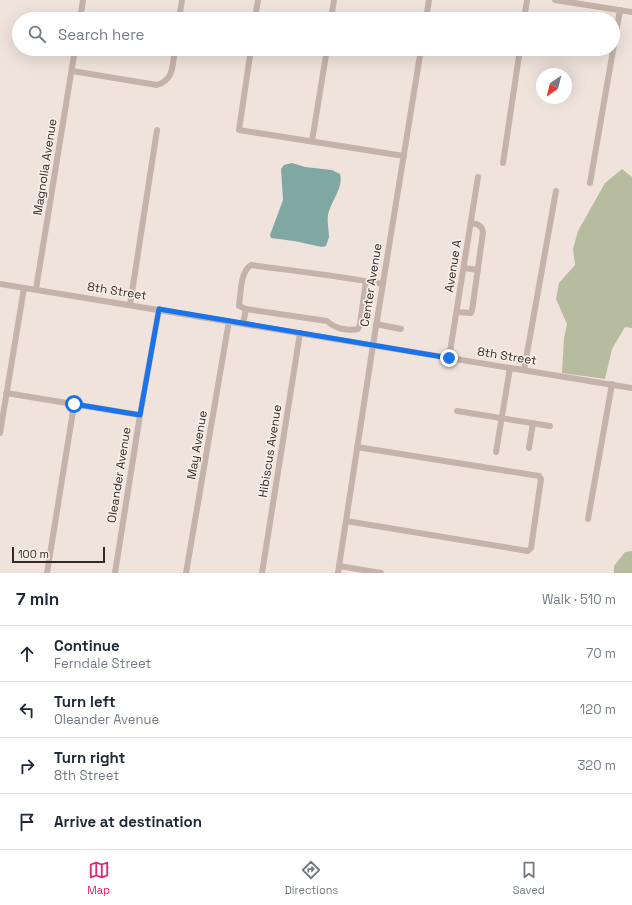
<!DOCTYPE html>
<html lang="en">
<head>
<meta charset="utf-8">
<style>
	body { margin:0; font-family:"Space Grotesk",sans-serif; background:#f6f6f7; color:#1f2937 }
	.compass { position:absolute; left:536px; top:68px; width:36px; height:36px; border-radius:50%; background:#fff; box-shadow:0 4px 16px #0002; rotate:215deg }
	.scale { position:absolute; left:12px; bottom:10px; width:93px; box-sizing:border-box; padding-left:4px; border:2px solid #342a28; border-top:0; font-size:11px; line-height:14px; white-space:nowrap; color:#342a28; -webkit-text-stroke:3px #f7eee8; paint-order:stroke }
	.stop { position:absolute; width:12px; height:12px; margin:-9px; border:3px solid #1a73e8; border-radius:50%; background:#fff }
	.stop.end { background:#1a73e8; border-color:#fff; box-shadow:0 1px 4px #0008 }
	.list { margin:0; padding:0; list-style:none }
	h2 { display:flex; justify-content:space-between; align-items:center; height:52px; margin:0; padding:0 16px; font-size:17px }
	h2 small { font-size:13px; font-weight:400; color:#747a83 }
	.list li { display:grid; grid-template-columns:26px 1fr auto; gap:12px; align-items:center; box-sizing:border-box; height:56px; padding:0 16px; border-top:1px solid #e0e1e3 }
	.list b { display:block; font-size:15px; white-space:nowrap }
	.list p { margin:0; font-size:13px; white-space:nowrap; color:#747a83 }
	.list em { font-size:13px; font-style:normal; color:#747a83 }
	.icon { flex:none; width:22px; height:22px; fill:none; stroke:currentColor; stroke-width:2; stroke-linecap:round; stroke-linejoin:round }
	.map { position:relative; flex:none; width:632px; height:573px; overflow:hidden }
	.search { position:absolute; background:#fff; box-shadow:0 4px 16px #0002; left:12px; right:12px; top:12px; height:44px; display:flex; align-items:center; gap:10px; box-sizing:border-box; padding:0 14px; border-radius:22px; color:#747a83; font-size:15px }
	.sheet { height:276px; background:#fff }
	nav { display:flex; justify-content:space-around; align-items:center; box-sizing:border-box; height:56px; border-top:1px solid #e0e1e3; background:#fff; font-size:11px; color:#747a83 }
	nav a { display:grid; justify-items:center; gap:2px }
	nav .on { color:#db2777 }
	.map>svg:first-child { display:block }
	.green { fill:#b7bc9e }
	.water { fill:#7fa8a3 }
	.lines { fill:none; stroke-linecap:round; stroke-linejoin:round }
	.minor { stroke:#c5b2aa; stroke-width:6 }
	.route { stroke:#1a73e8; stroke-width:5 }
	.labels { text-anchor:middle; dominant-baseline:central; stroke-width:3.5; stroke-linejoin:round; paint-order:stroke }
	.street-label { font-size:12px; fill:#342a28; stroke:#f7eee8 }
</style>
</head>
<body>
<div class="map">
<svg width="632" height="573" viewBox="0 0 632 573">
	<rect width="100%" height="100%" fill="#efe3dc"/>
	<g class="green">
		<path d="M622,169L632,177V328L625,327L612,349L605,379L562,373L564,338L567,324L556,299L559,283L575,265L573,249L578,231L605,183Z"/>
		<path d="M632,551V573H614V566L625,552Z"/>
	</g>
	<path class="water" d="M292,163L305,167L332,170L340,174C344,187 331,201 328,215C327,223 329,230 329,237C328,240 327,243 326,246L322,247L294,241L271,238L270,235L283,200L281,169L284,165Z"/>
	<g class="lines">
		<g class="minor">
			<path d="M555,0L632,12"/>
			<path d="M80,19L83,0"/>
			<path d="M179,19L182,0"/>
			<path d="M255,19L258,0"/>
			<path d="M331,19L334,0"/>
			<path d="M426,19L429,0"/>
			<path d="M524,19L527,0"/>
			<path d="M251,49L239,130L404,156"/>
			<path d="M72,71L157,85C175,79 172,65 175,49"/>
			<path d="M312,141L327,49"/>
			<path d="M503,163L520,49"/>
			<path d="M590,183L620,10"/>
			<path d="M464,268L478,270"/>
			<path d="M366,281L360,324L358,329C348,331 335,329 327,321L246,309L239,306C241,293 240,272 251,265C295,271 339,276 383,284"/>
			<path d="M0,284L632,388"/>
			<path d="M36,289L75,49"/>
			<path d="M130,305L157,130"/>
			<path d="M457,312L471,313L472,311L483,232C482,225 477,224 471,223"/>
			<path d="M243,324L246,309"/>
			<path d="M376,324L401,329"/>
			<path d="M449,358L478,177"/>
			<path d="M524,370L556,191"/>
			<path d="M6,393L140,415"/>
			<path d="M457,411L550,426"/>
			<path d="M0,433L24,288"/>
			<path d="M529,448L533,423"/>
			<path d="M496,452L510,368"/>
			<path d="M588,519L612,384"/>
			<path d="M346,521L528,551L531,548L541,479L539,476L357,447"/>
			<path d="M339,566L381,573"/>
			<path d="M47,573L74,405"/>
			<path d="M115,573L140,415L159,309"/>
			<path d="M186,573L229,321"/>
			<path d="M262,573L300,333"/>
			<path d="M338,573L373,345L421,49"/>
		</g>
	</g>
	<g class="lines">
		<path class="route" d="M74,404L140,415L159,309L449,358"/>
	</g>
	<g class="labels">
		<g class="street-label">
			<text transform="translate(45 167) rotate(-81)">Magnolia Avenue</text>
			<text transform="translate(453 266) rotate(-81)">Avenue A</text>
			<text transform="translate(371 285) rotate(-81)">Center Avenue</text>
			<text transform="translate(117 291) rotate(9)">8th Street</text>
			<text transform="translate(507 356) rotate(9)">8th Street</text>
			<text transform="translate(197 445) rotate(-80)">May Avenue</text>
			<text transform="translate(270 451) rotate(-81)">Hibiscus Avenue</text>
			<text transform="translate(119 475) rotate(-81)">Oleander Avenue</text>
		</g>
	</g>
</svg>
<svg class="compass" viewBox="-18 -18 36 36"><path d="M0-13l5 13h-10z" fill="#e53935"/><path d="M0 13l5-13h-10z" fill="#747a83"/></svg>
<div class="scale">100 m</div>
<div class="stop" style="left:74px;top:404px"></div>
<div class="stop end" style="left:449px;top:358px"></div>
<div class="search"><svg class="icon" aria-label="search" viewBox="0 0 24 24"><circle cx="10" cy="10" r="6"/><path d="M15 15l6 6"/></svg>Search here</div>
</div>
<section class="sheet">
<h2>7 min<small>Walk · 510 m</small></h2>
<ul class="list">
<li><svg class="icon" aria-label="ahead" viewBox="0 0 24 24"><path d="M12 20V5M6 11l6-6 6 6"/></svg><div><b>Continue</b><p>Ferndale Street</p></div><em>70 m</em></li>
<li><svg class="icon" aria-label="left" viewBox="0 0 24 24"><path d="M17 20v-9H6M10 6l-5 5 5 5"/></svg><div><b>Turn left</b><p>Oleander Avenue</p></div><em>120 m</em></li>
<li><svg class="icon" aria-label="right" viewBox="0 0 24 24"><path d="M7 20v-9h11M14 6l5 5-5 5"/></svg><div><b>Turn right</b><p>8th Street</p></div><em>320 m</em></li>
<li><svg class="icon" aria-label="arrive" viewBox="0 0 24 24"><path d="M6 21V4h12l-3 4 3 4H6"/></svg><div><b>Arrive at destination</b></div></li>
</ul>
</section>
<nav>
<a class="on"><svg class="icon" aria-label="map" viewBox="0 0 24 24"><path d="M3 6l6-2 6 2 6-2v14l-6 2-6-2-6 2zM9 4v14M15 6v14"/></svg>Map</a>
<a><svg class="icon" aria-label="directions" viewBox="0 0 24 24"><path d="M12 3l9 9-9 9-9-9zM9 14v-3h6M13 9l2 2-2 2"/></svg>Directions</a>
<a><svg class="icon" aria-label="saved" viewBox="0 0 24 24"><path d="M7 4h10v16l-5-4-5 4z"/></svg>Saved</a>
</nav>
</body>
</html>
